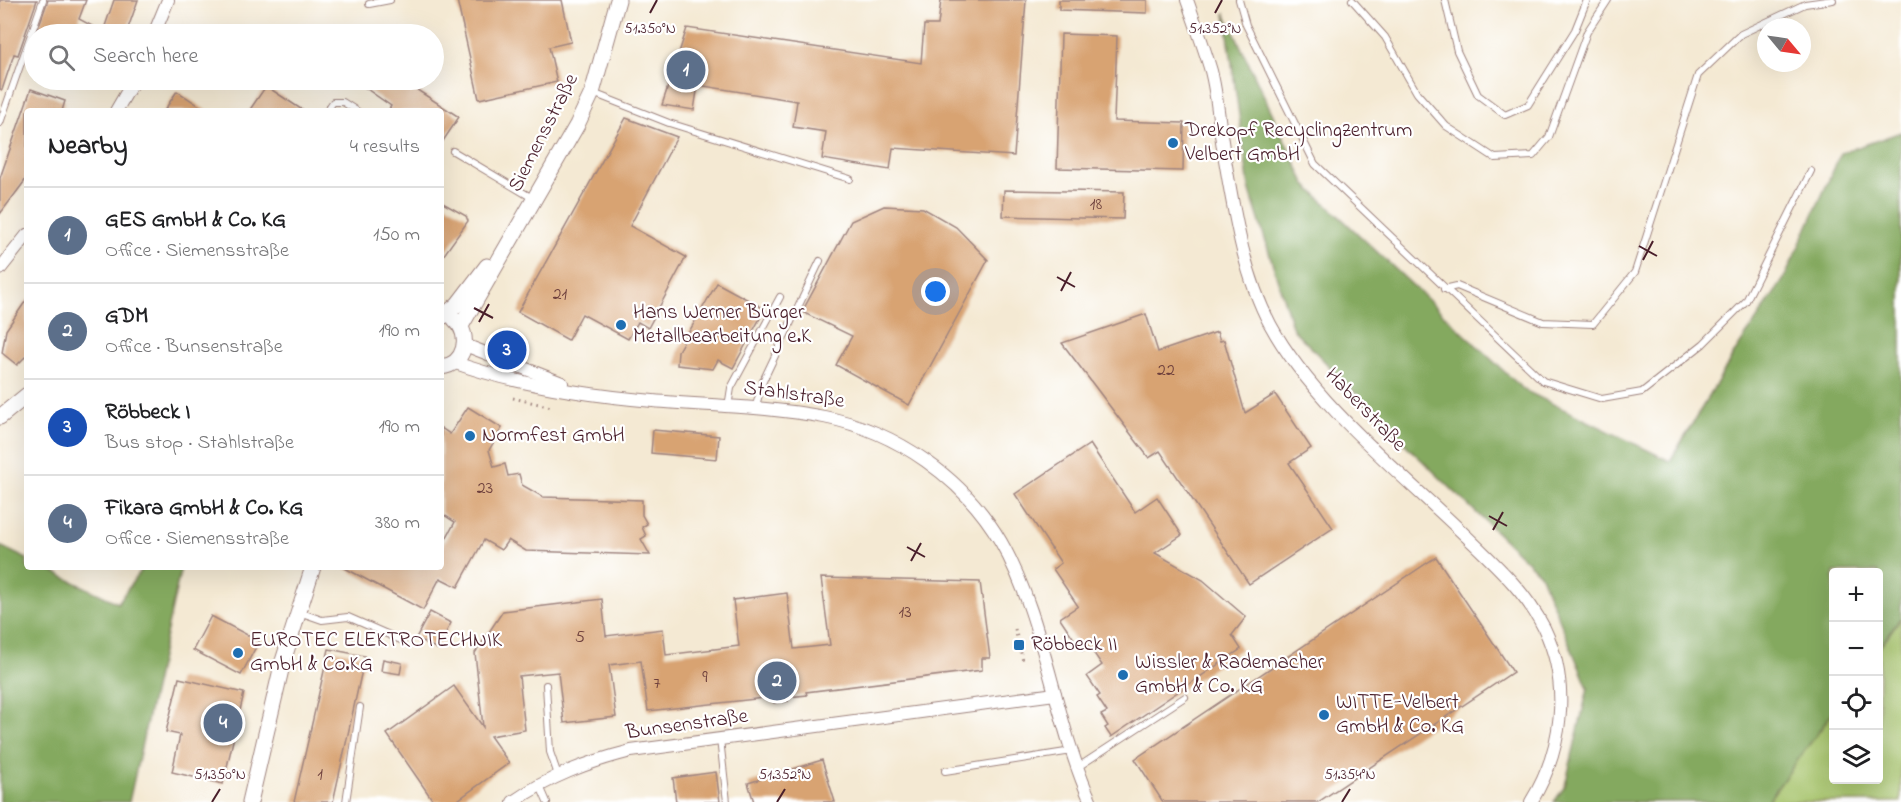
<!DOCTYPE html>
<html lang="en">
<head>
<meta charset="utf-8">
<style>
	body { margin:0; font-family:"Indie Flower",sans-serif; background:#f2f2f2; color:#202124 }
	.controls { position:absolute; right:18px; bottom:18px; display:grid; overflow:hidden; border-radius:6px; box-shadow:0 6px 24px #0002 }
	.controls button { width:54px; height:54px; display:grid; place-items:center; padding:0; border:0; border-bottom:2px solid #e0e0e0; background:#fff; color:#202124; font:30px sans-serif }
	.compass { position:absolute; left:1757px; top:18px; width:54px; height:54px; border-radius:50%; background:#fff; box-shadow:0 6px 24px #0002; rotate:119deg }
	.you { position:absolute; left:936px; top:292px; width:21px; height:21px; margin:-15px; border:4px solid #fff; border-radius:50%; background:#1a73e8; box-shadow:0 0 0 9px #1a73e833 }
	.badge { display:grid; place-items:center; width:39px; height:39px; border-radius:50%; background:#1f6fb2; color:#fff; font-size:20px; font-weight:700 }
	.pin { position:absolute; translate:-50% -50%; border:3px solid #fff; box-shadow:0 2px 6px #0006 }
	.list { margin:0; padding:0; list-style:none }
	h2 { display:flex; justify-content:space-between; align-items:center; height:78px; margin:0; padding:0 24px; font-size:26px }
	h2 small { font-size:20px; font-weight:400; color:#757577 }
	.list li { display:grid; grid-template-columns:39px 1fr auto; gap:18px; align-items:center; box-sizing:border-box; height:96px; padding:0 24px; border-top:2px solid #e0e0e0 }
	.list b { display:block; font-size:22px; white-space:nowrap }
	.list p { margin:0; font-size:20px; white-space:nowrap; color:#757577 }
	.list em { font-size:20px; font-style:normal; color:#757577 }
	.icon { flex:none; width:33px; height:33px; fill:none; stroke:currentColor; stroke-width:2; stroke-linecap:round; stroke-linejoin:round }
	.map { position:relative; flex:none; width:1901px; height:802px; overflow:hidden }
	.search { position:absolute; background:#fff; box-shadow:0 6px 24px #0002; left:24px; top:24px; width:420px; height:66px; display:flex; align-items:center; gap:15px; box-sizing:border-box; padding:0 21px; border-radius:33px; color:#757577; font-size:22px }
	.panel { position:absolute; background:#fff; box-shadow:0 6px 24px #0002; left:24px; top:108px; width:420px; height:462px; border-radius:6px }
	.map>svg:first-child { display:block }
	.green { fill:#a6c36a; stroke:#78714a; stroke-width:1.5 }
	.forest { fill:#84a95e; stroke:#676444; stroke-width:1.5 }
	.building { fill:#d8a372 }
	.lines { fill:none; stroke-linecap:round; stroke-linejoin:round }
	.service-casing { stroke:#9f847f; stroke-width:8 }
	.minor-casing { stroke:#9f847f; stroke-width:14 }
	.tertiary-casing { stroke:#9f847f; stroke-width:17 }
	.path { stroke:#9f847f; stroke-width:3; stroke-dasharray:1.5 4.5; stroke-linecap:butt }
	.service { stroke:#fff; stroke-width:6 }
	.minor { stroke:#fff; stroke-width:12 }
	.tertiary { stroke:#fff; stroke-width:15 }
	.ticks { fill:none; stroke:#4a1f2b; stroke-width:2 }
	.poi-dot { fill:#1f6fb2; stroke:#fff; stroke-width:2 }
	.labels { text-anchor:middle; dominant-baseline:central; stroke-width:4.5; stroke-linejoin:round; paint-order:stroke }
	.number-label { font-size:18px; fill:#6e403d }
	.poi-label { font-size:21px; fill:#4a1f2b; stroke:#fff; text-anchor:start }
	.street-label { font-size:21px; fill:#4a1f2b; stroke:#fff }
	.ticks-label { font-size:15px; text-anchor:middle; fill:#4a1f2b; stroke:#fff; stroke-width:4.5; stroke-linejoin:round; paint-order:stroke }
</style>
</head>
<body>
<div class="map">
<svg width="1901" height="802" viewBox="0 0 1901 802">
	<rect width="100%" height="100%" fill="#fff"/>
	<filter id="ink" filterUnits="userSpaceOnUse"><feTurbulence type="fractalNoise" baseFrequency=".0167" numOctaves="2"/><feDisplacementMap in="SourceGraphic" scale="12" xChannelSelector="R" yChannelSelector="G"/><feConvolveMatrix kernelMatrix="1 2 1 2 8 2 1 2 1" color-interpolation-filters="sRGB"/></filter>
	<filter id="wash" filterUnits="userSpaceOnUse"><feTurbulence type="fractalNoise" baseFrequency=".008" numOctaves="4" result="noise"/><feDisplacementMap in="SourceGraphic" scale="24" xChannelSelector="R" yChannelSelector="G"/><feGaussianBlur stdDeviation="1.35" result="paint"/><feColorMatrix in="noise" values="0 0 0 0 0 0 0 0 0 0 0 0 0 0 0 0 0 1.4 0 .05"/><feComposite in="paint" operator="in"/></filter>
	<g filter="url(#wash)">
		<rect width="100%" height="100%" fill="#f4e9d3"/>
		<path class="green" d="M1901,617V802H1767L1833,712L1834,780H1878L1879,648Z"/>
		<g class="forest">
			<path d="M1225,13L1306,185L1524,390L1670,461L1737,349L1784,279L1841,153L1901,132V617L1879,648L1878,572H1834L1833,712L1767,802H1554L1565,786L1588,688L1540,574L1408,447L1293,329L1249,188Z"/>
			<path d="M0,546L27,559V567H43L118,603L143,567H181L129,802H0Z"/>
		</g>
		<g id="blocks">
			<g class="building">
				<path d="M0,0H37L18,55L14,54L2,90L0,89Z"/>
				<path d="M48,0H86L79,19L103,32L114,0H138L126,34H36Z"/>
				<path d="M457,0H562L571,42L549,47L557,82L479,99Z"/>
				<path d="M941,0H1026L1014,156L893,148L890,170L822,159L826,132L793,127L797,101L698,85L694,110L662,105L687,28L921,63L924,25H938Z"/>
				<path d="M1059,0H1147V13L1059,10Z"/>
				<path d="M1061,34L1117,36L1114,121L1184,123L1183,171L1057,168Z"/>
				<path d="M354,80H402L459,117L441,144V111H388L391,106Z"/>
				<path d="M266,86L304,111H249Z"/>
				<path d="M31,89L65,101L62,111H27V175L24,182L0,214V178Z"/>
				<path d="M177,91L207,111H164Z"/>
				<path d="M626,118L677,137L630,226L686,257L648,328L638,322L628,339L582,314L568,340L518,312Z"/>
				<path d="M1004,190L1124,192L1123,219L1003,216Z"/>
				<path d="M441,202L466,216L468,221L441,259Z"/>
				<path d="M884,206L923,208L956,227L988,260L909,405L836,365L852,336L802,312L851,221Z"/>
				<path d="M717,283L765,309L733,368L718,360L713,369L677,365L678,351Z"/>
				<path d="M27,299V355L17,365L2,353L6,330Z"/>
				<path d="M1146,314L1158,352L1217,332L1220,341L1224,340L1245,413L1275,394L1311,448L1289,463L1333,528L1249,584L1160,451L1149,458L1062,343Z"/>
				<path d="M468,407L502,428L489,450L494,467L505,464L508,476L519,474L522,485L543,497L642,500V515L647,524L642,527L646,536L641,539L650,555L526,551L508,540L501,550L484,540L458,587L440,578L423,610L343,567H441V548L455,522L441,513V428L450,434Z"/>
				<path d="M653,430L719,436L717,459L651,453Z"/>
				<path d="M1090,444L1135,512L1157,497L1182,535L1155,553L1203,580L1246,617L1232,635L1241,649L1111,737L1105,728L1108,726L1101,715L1107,712L1097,697L1100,695L1087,676L1102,665L1089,646L1082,651L1060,618L1078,606L1053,569L1061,563L1015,494Z"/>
				<path d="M1436,557L1513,672L1318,802H1163L1135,759Z"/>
				<path d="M821,578L980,582L990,658H982V670L806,692L807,695L788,697V701L774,703L773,697L648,711L641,661L609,665L616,717L564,723L558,672L519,676L525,730L490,736L509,763L455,802H434L387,734L454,686L483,727L475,653L503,611L602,599L606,636L663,629L666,655L739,646L733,600L787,593L794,649L830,645Z"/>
				<path d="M430,612L451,623L437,649L416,638Z"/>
				<path d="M211,616L259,641L241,675L193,650Z"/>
				<path d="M329,649L365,656L345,748L333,802H294Z"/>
				<path d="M383,659L402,663L400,674L381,671Z"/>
				<path d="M179,678L244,693L223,784L172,772L180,735L166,732Z"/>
				<path d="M822,760L835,802H754L748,783Z"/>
				<path d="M716,772L720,802H676L673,778Z"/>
			</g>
		</g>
	</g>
	<g filter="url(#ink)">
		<use href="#blocks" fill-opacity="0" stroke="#9f847f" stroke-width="1.5"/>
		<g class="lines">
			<defs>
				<g id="service">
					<path d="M1239,0L1246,25L1315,164L1543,381L1602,399L1642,392L1703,344L1746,301L1811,171"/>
					<path d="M1352,0L1385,37L1417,93L1446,126L1495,158L1533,156L1549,137L1587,32L1608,0"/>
					<path d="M1445,0L1457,51L1478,95L1505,115L1528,105L1575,30L1587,0"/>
					<path d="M369,4L390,0"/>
					<path d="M593,93L669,123L850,179"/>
					<path d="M327,111L333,102H343L357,111"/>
					<path d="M0,123L43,0"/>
					<path d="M453,151L534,199"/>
					<path d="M1444,289L1457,286L1543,322L1593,324L1635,272L1698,75L1741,34L1805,4L1833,0"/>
					<path d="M728,407L731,388L780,297"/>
					<path d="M755,409L763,381L820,261"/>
					<path d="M299,612L322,620L348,617L403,641"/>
					<path d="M546,685L550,752L558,775"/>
					<path d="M720,739L727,802"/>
					<path d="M1078,767L1185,697"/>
					<path d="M945,771L1072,751"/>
					<path d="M540,786L547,802"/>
					<path d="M346,802L360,707"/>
				</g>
				<g id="minor">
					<path d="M1187,0C1195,23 1204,47 1211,71C1218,98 1219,126 1224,154C1234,211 1243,273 1270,324C1312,402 1402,474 1466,536C1495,564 1526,592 1544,628C1571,684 1563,750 1531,802"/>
					<path d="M154,34L168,0"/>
					<path d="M116,111L134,80"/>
					<path d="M0,269L27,235"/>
					<path d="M465,345L562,383"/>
					<path d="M453,362C516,385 586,395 653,401C710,406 768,406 824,417C896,431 964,478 1001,542C1045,619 1054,720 1091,802"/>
					<path d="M513,802C550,776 588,762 631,751L1055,694"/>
				</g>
				<g id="tertiary">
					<path d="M444,316L458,304L487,266"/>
					<path d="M461,326L577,125L592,93L618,0"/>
					<path d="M441,367C465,365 472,335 455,320"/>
					<path d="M0,417L27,395"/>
					<path d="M250,802L283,661L313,567"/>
				</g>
			</defs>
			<use href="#service" class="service-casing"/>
			<use href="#minor" class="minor-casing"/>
			<use href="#tertiary" class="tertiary-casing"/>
			<g class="path">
				<path d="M513,398L552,407"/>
				<path d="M1015,629L1023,661"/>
			</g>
			<use href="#service" class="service"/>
			<use href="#minor" class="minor"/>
			<use href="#tertiary" class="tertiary"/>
		</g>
	</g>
	<path class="ticks" d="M650,13L657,0M1215,13L1222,0M1639,246L1657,256M1643,260L1653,241M1057,277L1075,287M1061,291L1071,272M474,308L493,318M479,322L489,304M1489,516L1507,526M1493,530L1503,512M907,547L925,557M911,561L921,543M212,802L220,789M777,802L785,789M1342,802L1350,789"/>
	<g class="poi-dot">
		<circle cx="1173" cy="143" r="6"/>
		<circle cx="621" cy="325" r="6"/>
		<circle cx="470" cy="436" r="6"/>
		<rect x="1013" y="639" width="12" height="12" rx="3"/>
		<circle cx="238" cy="653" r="6"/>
		<circle cx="1123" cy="675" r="6"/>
		<circle cx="1324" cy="715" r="6"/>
	</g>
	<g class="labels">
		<g class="number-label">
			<text x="1096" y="205">18</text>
			<text x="560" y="295">21</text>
			<text x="1166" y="371">22</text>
			<text x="485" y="489">23</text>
			<text x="905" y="613">13</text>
			<text x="580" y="638">5</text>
			<text x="705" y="678">9</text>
			<text x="657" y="684">7</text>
			<text x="320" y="775">1</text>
		</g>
		<g class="poi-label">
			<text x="1185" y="131">Drekopf Recyclingzentrum<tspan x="1185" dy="24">Velbert GmbH</tspan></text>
			<text x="633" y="313">Hans Werner Bürger<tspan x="633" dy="24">Metallbearbeitung e.K</tspan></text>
			<text x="482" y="436">Normfest GmbH</text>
			<text x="250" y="641">EUROTEC ELEKTROTECHNIK<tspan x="250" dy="24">GmbH &amp; Co.KG</tspan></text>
			<text x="1031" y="645">Röbbeck II</text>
			<text x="1135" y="663">Wissler &amp; Rademacher<tspan x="1135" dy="24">GmbH &amp; Co. KG</tspan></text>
			<text x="1336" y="703">WITTE-Velbert<tspan x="1336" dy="24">GmbH &amp; Co. KG</tspan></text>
		</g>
		<g class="street-label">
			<text transform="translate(544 133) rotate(-63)">Siemensstraße</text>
			<text transform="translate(794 395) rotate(8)">Stahlstraße</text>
			<text transform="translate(1365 410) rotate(46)">Haberstraße</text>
			<text transform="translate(687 725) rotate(-8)">Bunsenstraße</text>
		</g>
	</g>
	<g class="ticks-label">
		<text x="650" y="33">51.350°N</text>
		<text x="1215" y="33">51.352°N</text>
		<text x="220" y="779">51.350°N</text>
		<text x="785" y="779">51.352°N</text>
		<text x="1350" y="779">51.354°N</text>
	</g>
</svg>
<div class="controls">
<button>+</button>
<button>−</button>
<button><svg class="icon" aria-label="locate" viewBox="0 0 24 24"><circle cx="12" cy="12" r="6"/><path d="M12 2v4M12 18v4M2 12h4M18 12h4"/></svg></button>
<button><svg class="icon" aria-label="layers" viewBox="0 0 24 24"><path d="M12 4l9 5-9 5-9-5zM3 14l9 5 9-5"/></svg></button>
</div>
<svg class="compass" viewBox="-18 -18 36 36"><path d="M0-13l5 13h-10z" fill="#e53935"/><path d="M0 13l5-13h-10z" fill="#757577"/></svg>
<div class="you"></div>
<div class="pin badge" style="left:686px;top:70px;background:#5c6f8a">1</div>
<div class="pin badge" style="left:777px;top:681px;background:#5c6f8a">2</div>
<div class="pin badge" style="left:507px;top:350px;background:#1a4fb4">3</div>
<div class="pin badge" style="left:223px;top:723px;background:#5c6f8a">4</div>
<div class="search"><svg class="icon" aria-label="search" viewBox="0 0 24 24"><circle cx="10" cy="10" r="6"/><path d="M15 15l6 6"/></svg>Search here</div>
<section class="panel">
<h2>Nearby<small>4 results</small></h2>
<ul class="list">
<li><span class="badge" style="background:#5c6f8a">1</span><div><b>GES GmbH &amp; Co. KG</b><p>Office · Siemensstraße</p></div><em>150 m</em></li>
<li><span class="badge" style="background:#5c6f8a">2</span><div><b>GDM</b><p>Office · Bunsenstraße</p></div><em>190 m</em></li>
<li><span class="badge" style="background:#1a4fb4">3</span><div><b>Röbbeck I</b><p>Bus stop · Stahlstraße</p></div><em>190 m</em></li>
<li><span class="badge" style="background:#5c6f8a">4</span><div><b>Fikara GmbH &amp; Co. KG</b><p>Office · Siemensstraße</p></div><em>380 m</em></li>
</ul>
</section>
</div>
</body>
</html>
